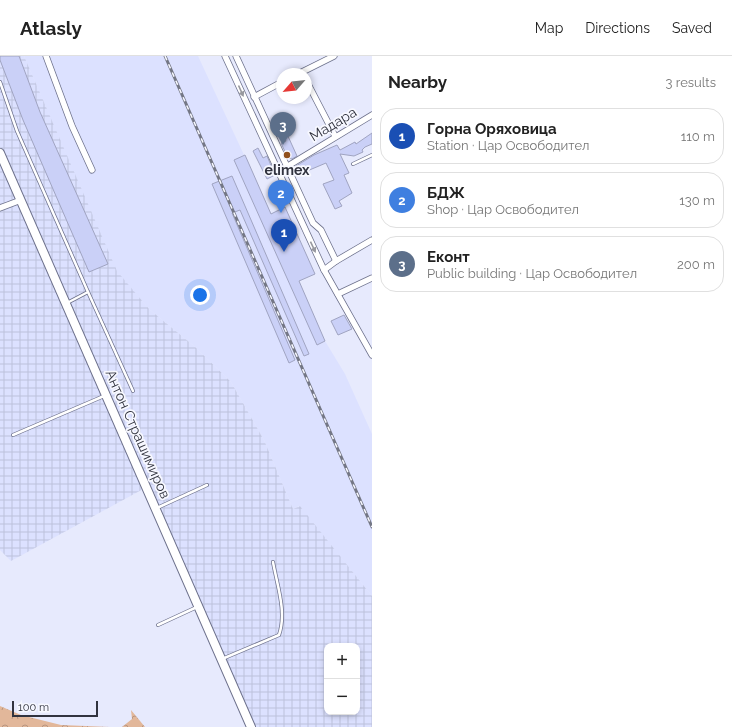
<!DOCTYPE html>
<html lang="en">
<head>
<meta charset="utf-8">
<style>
	body { margin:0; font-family:Raleway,sans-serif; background:#f2f2f2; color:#222 }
	.controls { position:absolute; right:12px; bottom:12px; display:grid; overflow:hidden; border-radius:8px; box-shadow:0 2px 6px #0003 }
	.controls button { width:36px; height:36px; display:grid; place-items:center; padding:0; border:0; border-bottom:1px solid #e0e0e0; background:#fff; color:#222; font:20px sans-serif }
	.compass { position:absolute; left:276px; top:12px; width:36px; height:36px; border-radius:50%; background:#fff; box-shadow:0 2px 6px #0003; rotate:242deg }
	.scale { position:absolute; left:12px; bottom:10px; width:86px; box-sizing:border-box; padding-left:4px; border:2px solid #31333f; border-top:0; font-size:11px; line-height:14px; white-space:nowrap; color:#31333f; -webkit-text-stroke:3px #f7f8ff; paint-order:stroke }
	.you { position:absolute; left:200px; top:239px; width:14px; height:14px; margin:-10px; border:3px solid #fff; border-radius:50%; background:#1a73e8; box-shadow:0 0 0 6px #1a73e833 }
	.badge { display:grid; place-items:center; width:26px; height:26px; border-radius:50%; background:#91501c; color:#fff; font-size:13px; font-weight:700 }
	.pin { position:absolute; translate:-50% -33px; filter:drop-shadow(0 1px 2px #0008) }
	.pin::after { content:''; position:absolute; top:21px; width:14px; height:12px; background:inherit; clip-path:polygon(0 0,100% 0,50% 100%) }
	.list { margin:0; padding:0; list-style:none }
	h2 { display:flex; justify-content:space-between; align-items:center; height:52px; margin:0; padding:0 16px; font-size:17px }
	h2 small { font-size:13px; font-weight:400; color:#767676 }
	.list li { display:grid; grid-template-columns:26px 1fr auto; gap:12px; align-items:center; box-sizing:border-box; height:56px; margin:0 8px 8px; padding:0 8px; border:1px solid #e0e0e0; border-radius:16px }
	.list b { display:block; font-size:15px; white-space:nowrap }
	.list p { margin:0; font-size:13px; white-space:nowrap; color:#767676 }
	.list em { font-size:13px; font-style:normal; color:#767676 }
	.map { position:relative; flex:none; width:372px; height:671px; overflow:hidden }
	header { display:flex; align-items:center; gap:24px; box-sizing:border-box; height:56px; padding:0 20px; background:#fff; border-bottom:1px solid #e0e0e0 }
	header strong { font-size:19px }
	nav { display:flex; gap:22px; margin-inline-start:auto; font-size:14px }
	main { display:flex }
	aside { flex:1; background:#fff }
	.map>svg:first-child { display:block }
	.built { fill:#dce1ff }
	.industrial { fill:url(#industrial-grid); fill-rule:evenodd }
	.forest { fill:url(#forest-crowns) }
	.building { fill:#cad0f7; stroke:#a0a4c1 }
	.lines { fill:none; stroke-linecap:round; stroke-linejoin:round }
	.lane-casing { stroke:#6d718c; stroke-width:4 }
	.street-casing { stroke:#6d718c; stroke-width:7 }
	.secondary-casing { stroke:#6d718c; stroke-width:10 }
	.lane { stroke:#fff; stroke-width:2.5 }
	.street { stroke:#fff; stroke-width:5.5 }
	.secondary { stroke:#fff; stroke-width:8 }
	.rail-casing { stroke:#747785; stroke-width:3 }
	.rail { stroke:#f7f8ff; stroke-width:1.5; stroke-dasharray:4.5; stroke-linecap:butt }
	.oneway { fill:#98999f }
	.poi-dot { fill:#91501c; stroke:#f7f8ff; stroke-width:1.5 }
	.labels { text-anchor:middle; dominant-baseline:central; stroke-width:3.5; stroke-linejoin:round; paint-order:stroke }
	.street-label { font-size:14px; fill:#31333f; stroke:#f7f8ff }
	.poi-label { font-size:14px; font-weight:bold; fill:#31333f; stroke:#f7f8ff }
</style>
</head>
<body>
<header>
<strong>Atlasly</strong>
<nav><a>Map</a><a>Directions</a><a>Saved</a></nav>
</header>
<main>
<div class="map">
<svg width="372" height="671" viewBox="0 0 372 671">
	<defs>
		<pattern id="industrial-grid" width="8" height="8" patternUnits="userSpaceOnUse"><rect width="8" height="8" fill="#dce1ff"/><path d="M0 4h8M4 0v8" fill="none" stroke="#bdc2dc"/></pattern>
		<pattern id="forest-crowns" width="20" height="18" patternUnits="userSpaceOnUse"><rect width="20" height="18" fill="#e2b79a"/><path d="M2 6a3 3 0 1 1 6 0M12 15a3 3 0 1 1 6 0" fill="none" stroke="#b8957f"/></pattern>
	</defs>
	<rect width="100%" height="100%" fill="#e7eafd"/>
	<path class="built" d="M24,0H198L271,157L285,151L315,218L299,225L325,285L345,318L372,378V540L299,450L293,453L264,384L231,326L194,290L149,253L116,215Z"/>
	<path class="industrial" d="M0,0H24L117,215L149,253L194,290L231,326L264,384L293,453L300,450L372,540V671H251L147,431L11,505L0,494ZM327,590H357V656H327Z"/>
	<g class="forest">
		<path d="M0,650L21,659L61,669L110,671H0Z"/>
		<path d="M131,654L145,671H122L132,663Z"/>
	</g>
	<g class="building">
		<path d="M0,0H19L40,56L108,208L89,216L23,64L0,4Z"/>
		<path d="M283,58L292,76L287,78L297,100L292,103L288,102L281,87L286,85L274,62Z"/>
		<path d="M372,77V88L365,91L362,94L363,96L354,100L340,98L349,117L344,119L352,137L339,145L342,150L335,153L323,128L334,124L326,107L300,118L296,110L314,99L337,89L340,94L355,86L356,88Z"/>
		<path d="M258,92L263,102L267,100L275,119L267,123L253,95Z"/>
		<path d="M245,99L271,158L285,151L315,218L299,225L325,285L317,289L234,104Z"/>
		<path d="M232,120L309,298L304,300L240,154L232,157L295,304L289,307L212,128Z"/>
		<path d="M344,259L352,273L338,279L331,265Z"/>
	</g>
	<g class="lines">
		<defs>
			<g id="lane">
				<path d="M0,26L17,75L88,236L67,247"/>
				<path d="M353,108L372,99"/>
				<path d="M88,236L133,335"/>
				<path d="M13,379L104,340"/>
				<path d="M157,452L207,429"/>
				<path d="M158,569L197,551"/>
				<path d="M222,603L279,579C287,556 277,529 273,506"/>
			</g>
			<g id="street">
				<path d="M46,0L72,70L92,114"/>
				<path d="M225,0L324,214L372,299"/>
				<path d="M236,0L313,167L321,174L336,205"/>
				<path d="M298,18L334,0"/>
				<path d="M306,24L335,80"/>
				<path d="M254,41L282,26"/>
				<path d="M278,116L372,59"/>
				<path d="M0,152L21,144"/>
				<path d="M324,214L336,205L372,184"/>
				<path d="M338,238L372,222"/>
			</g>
			<path id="secondary" d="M0,97L251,671"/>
		</defs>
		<use href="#lane" class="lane-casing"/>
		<use href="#street" class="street-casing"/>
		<use href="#secondary" class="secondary-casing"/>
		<use href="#lane" class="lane"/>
		<use href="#street" class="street"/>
		<use href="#secondary" class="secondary"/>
		<defs>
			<path id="rail" d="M165,0L372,471"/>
		</defs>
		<use href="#rail" class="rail-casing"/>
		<use href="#rail" class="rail"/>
	</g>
	<defs><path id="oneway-solid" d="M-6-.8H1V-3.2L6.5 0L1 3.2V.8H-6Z"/></defs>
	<g class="oneway">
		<use href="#oneway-solid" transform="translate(241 35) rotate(66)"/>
		<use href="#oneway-solid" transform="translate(313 191) rotate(65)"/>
	</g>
	<circle class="poi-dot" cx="287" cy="99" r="4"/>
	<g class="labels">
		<g class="street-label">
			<text transform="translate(333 68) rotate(-31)">Мадара</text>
			<text transform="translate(138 378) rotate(66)">Антон Страшимиров</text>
		</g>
		<g class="poi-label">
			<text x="287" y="114">elimex</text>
		</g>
	</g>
</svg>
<div class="controls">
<button>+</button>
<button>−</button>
</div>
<svg class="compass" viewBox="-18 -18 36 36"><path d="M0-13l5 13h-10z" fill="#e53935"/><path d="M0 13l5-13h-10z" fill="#767676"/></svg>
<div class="scale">100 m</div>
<div class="you"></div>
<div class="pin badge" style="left:284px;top:196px;background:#1a4fb4">1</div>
<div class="pin badge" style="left:281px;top:157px;background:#3f7fe0">2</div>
<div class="pin badge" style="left:283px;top:89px;background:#5c6f8a">3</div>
</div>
<aside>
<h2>Nearby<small>3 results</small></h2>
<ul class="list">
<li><span class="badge" style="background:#1a4fb4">1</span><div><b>Горна Оряховица</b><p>Station · Цар Освободител</p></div><em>110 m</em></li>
<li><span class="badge" style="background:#3f7fe0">2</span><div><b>БДЖ</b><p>Shop · Цар Освободител</p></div><em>130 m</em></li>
<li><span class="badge" style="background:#5c6f8a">3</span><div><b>Еконт</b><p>Public building · Цар Освободител</p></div><em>200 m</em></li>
</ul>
</aside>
</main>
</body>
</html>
